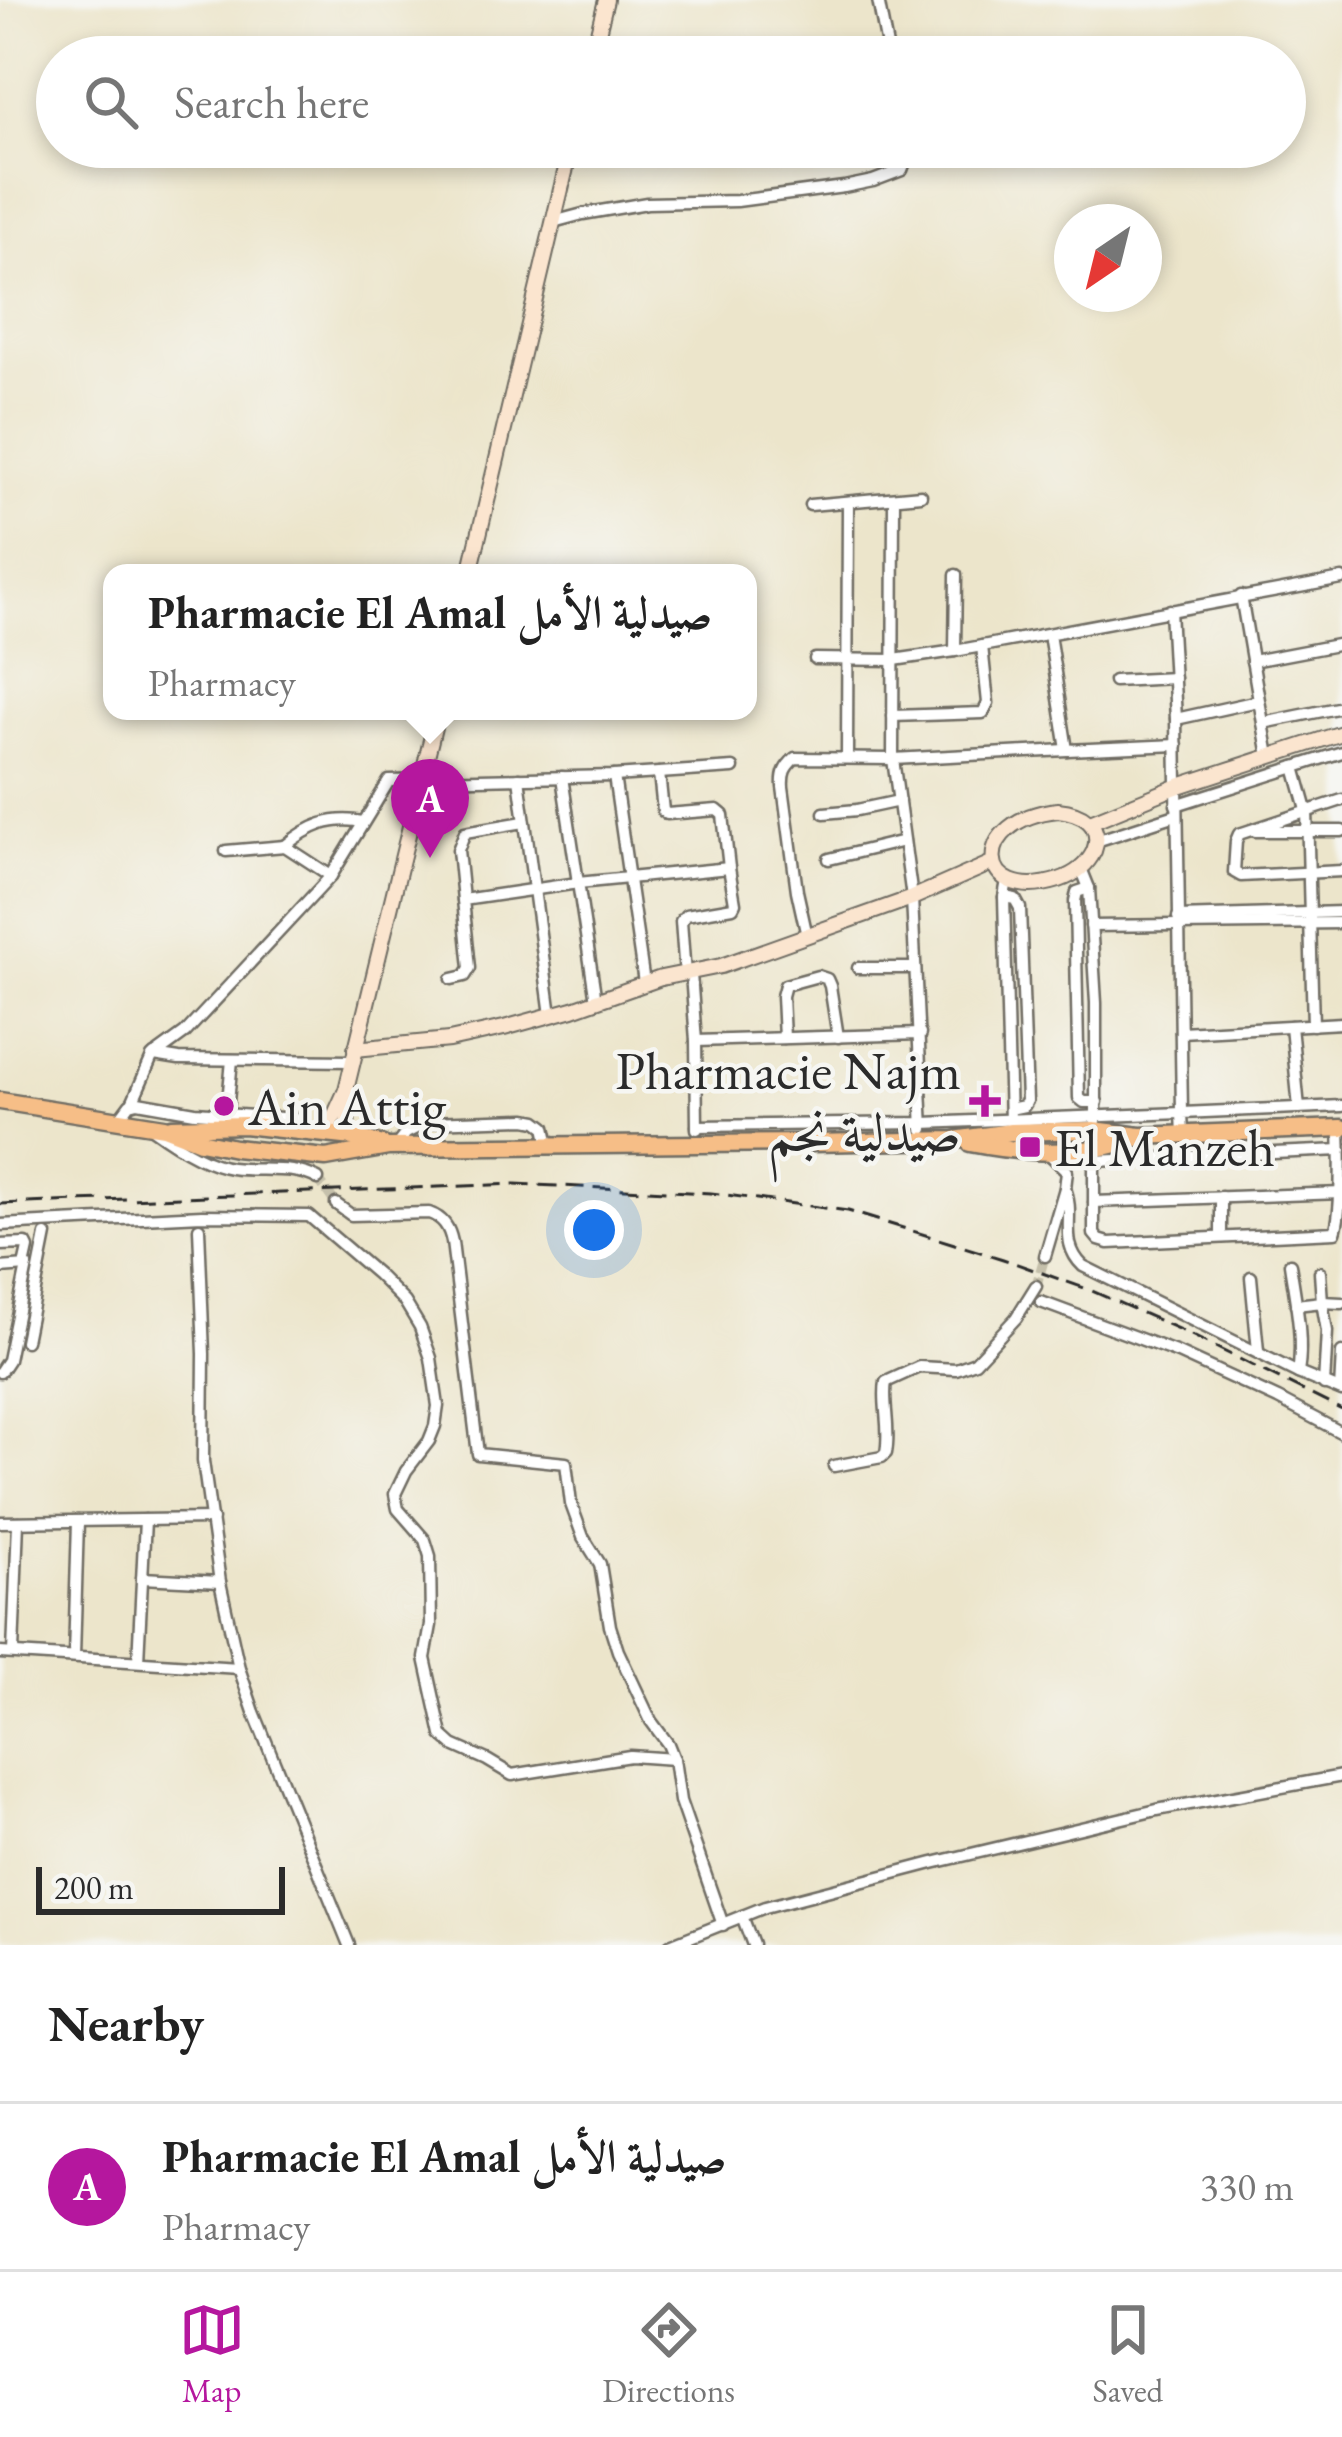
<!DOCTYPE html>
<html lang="en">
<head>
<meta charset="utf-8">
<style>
	body { margin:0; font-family:"EB Garamond",Amiri,serif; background:#f2f2f2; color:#222 }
	.compass { position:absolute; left:1054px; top:204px; width:108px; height:108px; border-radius:50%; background:#fff; box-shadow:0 6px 18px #0003; rotate:215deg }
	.scale { position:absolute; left:36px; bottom:30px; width:249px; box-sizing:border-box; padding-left:12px; border:6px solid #2b2b2b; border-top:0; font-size:33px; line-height:42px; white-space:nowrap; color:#2b2b2b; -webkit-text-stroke:9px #f6f6f2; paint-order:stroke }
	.you { position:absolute; left:594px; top:1230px; width:42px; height:42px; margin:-30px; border:9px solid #fff; border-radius:50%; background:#1a73e8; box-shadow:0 0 0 18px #1a73e833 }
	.badge { display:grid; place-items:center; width:78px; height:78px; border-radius:50%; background:#b5179e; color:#fff; font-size:39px; font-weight:700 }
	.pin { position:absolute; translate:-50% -99px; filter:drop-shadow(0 3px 6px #0008) }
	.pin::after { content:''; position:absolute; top:63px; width:42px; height:36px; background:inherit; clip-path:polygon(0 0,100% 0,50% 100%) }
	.popup { position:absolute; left:103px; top:564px; width:654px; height:156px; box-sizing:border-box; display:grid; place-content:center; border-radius:24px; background:#fff; filter:drop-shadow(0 3px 9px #0005); font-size:39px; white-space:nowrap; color:#767676 }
	.popup b { font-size:45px; color:#222 }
	.popup::after { content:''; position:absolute; left:50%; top:100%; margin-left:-24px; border:24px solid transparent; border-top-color:#fff }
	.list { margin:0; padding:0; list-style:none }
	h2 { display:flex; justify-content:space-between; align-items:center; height:156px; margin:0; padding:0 48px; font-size:51px }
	h2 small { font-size:39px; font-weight:400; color:#767676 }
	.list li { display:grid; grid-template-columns:78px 1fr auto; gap:36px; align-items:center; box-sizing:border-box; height:168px; padding:0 48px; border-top:3px solid #e0e0e0 }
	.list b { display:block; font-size:45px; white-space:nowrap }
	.list p { margin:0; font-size:39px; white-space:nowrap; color:#767676 }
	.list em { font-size:39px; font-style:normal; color:#767676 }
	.icon { flex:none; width:66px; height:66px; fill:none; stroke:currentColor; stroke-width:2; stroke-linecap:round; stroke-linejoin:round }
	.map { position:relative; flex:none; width:1342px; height:1945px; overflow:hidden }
	.search { position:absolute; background:#fff; box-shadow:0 6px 18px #0003; left:36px; right:36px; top:36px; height:132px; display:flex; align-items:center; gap:30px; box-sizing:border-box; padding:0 42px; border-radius:66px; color:#767676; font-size:45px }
	.sheet { height:324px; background:#fff }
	nav { display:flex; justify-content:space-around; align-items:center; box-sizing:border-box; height:168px; border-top:3px solid #e0e0e0; background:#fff; font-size:33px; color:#767676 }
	nav a { display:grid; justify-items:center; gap:6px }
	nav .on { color:#b5179e }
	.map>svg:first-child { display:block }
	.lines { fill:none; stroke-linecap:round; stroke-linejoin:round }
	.street-tunnel { stroke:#c5c0ab; stroke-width:10; stroke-dasharray:10 5; stroke-linecap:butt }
	.street-casing { stroke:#6f6c63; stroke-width:15 }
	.secondary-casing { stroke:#6f6c63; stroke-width:18 }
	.primary-casing { stroke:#6f6c63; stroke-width:21 }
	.street { stroke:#fff; stroke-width:10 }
	.secondary { stroke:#fbe5cf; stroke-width:14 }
	.primary { stroke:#f6be87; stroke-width:16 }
	.rail { stroke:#2b2b2b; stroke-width:3; stroke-dasharray:18 9; stroke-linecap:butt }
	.poi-dot { fill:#b5179e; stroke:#f6f6f2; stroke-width:4.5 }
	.labels { text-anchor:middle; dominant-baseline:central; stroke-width:9; stroke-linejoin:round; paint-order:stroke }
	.poi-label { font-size:54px; fill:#2b2b2b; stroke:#f6f6f2; text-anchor:start }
</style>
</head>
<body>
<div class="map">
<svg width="1342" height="1945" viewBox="0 0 1342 1945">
	<rect width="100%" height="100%" fill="#f6f6f2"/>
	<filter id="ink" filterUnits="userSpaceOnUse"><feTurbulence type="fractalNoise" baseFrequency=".00833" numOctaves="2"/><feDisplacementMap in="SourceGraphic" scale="24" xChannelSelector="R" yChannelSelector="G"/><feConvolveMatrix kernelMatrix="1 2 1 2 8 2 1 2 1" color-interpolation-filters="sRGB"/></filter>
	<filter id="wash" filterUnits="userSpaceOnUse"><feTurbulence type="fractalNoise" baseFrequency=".004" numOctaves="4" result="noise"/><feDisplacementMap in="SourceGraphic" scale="48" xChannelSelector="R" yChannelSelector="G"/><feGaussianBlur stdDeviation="2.7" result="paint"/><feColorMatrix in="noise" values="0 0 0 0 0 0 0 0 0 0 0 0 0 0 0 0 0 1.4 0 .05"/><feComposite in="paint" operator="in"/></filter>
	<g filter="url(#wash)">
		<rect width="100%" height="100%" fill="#ece5cb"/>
	</g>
	<g filter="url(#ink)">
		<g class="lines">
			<g class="street-tunnel">
				<path d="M318,1179L336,1204"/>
				<path d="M1036,1286L1045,1256"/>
			</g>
			<defs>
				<g id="street">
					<path d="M878,0L889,57"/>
					<path d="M553,222L583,214L647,203L737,201L844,187L873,181L902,170L905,162L903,147"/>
					<path d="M894,498L893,759L912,898L923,1129"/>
					<path d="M810,505L921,495"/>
					<path d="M1241,596L1263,723L1342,707"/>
					<path d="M1049,634L1067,750L1177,745"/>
					<path d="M955,651L956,575"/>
					<path d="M815,659L894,660L955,651L1342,579"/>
					<path d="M1252,661L1342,644"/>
					<path d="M1114,681L1174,678"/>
					<path d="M893,716L983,713L988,703L982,646"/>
					<path d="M1176,719L1258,701"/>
					<path d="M1263,723L1269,756"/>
					<path d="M847,757L848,502"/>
					<path d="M1295,767L1307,810L1313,1025"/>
					<path d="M659,773L663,811L667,814L717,810L723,815L729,868"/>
					<path d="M614,776L644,983"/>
					<path d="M562,777L596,1001"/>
					<path d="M519,778L551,1015"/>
					<path d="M1342,800L1239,834L1236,841L1234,872L1241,876L1342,871"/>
					<path d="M1176,805L1342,752"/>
					<path d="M824,813L857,810L899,801"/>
					<path d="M1255,831H1342"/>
					<path d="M1096,841L1176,815"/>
					<path d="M285,846C309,826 331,816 363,822"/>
					<path d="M226,851L285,846L331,876"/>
					<path d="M829,859L904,841"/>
					<path d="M1081,868L1089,888L1096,1003V1121"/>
					<path d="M1007,880L1004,897L1010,1122"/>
					<path d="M1089,888L1077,892L1075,901L1079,1098L1084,1102H1097"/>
					<path d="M1004,897L1015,899L1020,908L1027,1101L1024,1106L1010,1109"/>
					<path d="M463,900L458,850L465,832L524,822"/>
					<path d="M1178,917L1342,912"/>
					<path d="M1091,926L1342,923"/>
					<path d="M807,936L797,891L783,787C782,773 785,767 795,758L893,759L1067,750"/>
					<path d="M858,968H915"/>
					<path d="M691,974L696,1041L697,1129"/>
					<path d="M452,979L465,976L470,968L463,900L578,883L729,868L735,903L733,907L686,915L681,921L685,975"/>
					<path d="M1291,1026L1299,1108"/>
					<path d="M1181,1032L1342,1023"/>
					<path d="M784,1038L782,996L785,985L818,976L827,979L830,986L838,1037"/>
					<path d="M696,1041L920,1034"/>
					<path d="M154,1055L179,1059L352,1061"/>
					<path d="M132,1103L152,1057L185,1033L331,876L389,781L614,776L733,768"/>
					<path d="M227,1112L232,1060"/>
					<path d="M118,1120L130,1104L138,1102L195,1112L297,1119L303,1123L307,1132"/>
					<path d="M697,1126L923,1123L1182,1113L1176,719L1170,610"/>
					<path d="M1340,1128C1341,1154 1342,1212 1335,1232L1109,1243L1099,1240L1094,1234V1161L1341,1150"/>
					<path d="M153,1129C175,1145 204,1164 231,1168C259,1172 294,1165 318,1179"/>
					<path d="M1183,1135L1182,1113L1342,1106"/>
					<path d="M396,1146L406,1133L428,1122L526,1119L537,1121L545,1127L549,1145"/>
					<path d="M1065,1188C1076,1217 1058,1242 1083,1266L1298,1373L1342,1391"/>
					<path d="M1221,1197V1237"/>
					<path d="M1094,1202L1342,1193"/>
					<path d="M336,1204L351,1215L429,1213C443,1218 449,1227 452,1242L478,1454L566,1463L571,1504L583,1537L600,1564L610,1626L618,1651L651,1721L668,1744L674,1759"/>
					<path d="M0,1225L202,1215L309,1216L377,1274L405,1302L420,1327L431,1358L438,1406L435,1426L429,1441L406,1471L395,1494L398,1509L425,1540L430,1556L431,1625L425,1658L442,1735L453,1745L487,1760L512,1775L630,1756L674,1759L680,1801L723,1925"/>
					<path d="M199,1228L204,1354L203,1461L220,1582L239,1668L254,1712L349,1945"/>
					<path d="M0,1245L26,1244L28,1248L24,1266"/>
					<path d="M1045,1256L1065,1188L1067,1171L1046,1151"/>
					<path d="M1290,1264C1295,1298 1304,1339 1298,1373"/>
					<path d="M0,1268L27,1266"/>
					<path d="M1320,1272L1322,1302L1342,1303"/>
					<path d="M1251,1277L1258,1351"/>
					<path d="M1041,1302L1178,1353L1278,1399L1342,1433"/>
					<path d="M1296,1305L1322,1302L1327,1331L1324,1385"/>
					<path d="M25,1341L46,1235"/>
					<path d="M0,1372L8,1360L27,1266"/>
					<path d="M1340,1390L1342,1353"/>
					<path d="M834,1466L882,1457L886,1453C891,1428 882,1402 886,1382L919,1367L956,1369L975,1362L1016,1318L1036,1286"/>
					<path d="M0,1522L212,1519"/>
					<path d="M142,1578L220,1582"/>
					<path d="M0,1653L239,1668"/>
					<path d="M13,1653L18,1522"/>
					<path d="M74,1657L78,1521"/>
					<path d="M138,1661L145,1520"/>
					<path d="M742,1916L753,1945"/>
					<path d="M670,1945L765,1907L933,1863L1157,1810L1342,1776"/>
				</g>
				<g id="secondary">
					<path d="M592,57L606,0"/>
					<path d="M470,573L571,147"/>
					<path d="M1058,810C1080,812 1104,824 1094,851C1087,866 1074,875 1059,880C975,906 969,819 1058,810Z"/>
					<path d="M1090,822L1176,787L1342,733"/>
					<path d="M355,1049L449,1040L504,1028L573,1009L661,978L721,966L912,898L994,862"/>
					<path d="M346,1090L348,1136"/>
					<path d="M326,1134L346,1090L438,711"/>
				</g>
				<g id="primary">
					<path d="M0,1101L164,1127L200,1141L235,1148L326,1158L388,1147L813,1143L954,1140L1011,1132L1094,1130L1140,1136L1342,1128"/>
					<path d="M171,1127L244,1125L353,1137L383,1145"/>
					<path d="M970,1143C1025,1154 1086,1157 1139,1137"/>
				</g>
			</defs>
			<use href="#street" class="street-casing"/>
			<use href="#secondary" class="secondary-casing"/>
			<use href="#primary" class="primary-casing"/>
			<use href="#street" class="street"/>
			<use href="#secondary" class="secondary"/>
			<use href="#primary" class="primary"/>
			<path class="rail" d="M0,1204L515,1184L711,1193L848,1211L1003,1259L1090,1290L1185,1332L1342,1410"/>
		</g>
	</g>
	<g class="poi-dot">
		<path d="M979 1083h12v12h12v12h-12v12h-12v-12h-12v-12h12z"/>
		<circle cx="224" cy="1106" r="12"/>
		<rect x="1018" y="1135" width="24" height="24" rx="6"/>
	</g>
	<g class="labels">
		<g class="poi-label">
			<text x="961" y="1070" text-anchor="end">Pharmacie Najm<tspan x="961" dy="62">صيدلية نجم</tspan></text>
			<text x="248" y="1106">Ain Attig</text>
			<text x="1054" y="1147">El Manzeh</text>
		</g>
	</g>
</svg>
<svg class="compass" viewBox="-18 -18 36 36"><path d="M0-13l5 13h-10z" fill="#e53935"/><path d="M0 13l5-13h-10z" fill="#767676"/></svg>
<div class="scale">200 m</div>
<div class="you"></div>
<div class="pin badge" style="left:430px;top:858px">A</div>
<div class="popup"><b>Pharmacie El Amal صيدلية الأمل</b>Pharmacy</div>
<div class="search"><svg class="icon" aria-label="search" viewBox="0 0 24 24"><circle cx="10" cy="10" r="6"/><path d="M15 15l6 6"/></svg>Search here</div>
</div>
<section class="sheet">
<h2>Nearby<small></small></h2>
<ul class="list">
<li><span class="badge">A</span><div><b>Pharmacie El Amal صيدلية الأمل</b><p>Pharmacy</p></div><em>330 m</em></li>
</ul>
</section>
<nav>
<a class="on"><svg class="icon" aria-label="map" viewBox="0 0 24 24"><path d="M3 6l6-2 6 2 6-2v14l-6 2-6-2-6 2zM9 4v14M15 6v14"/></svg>Map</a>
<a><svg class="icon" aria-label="directions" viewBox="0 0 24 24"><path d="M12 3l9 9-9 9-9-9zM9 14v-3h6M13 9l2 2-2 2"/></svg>Directions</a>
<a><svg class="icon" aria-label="saved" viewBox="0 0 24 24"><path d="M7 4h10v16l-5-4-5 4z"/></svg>Saved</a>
</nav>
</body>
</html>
